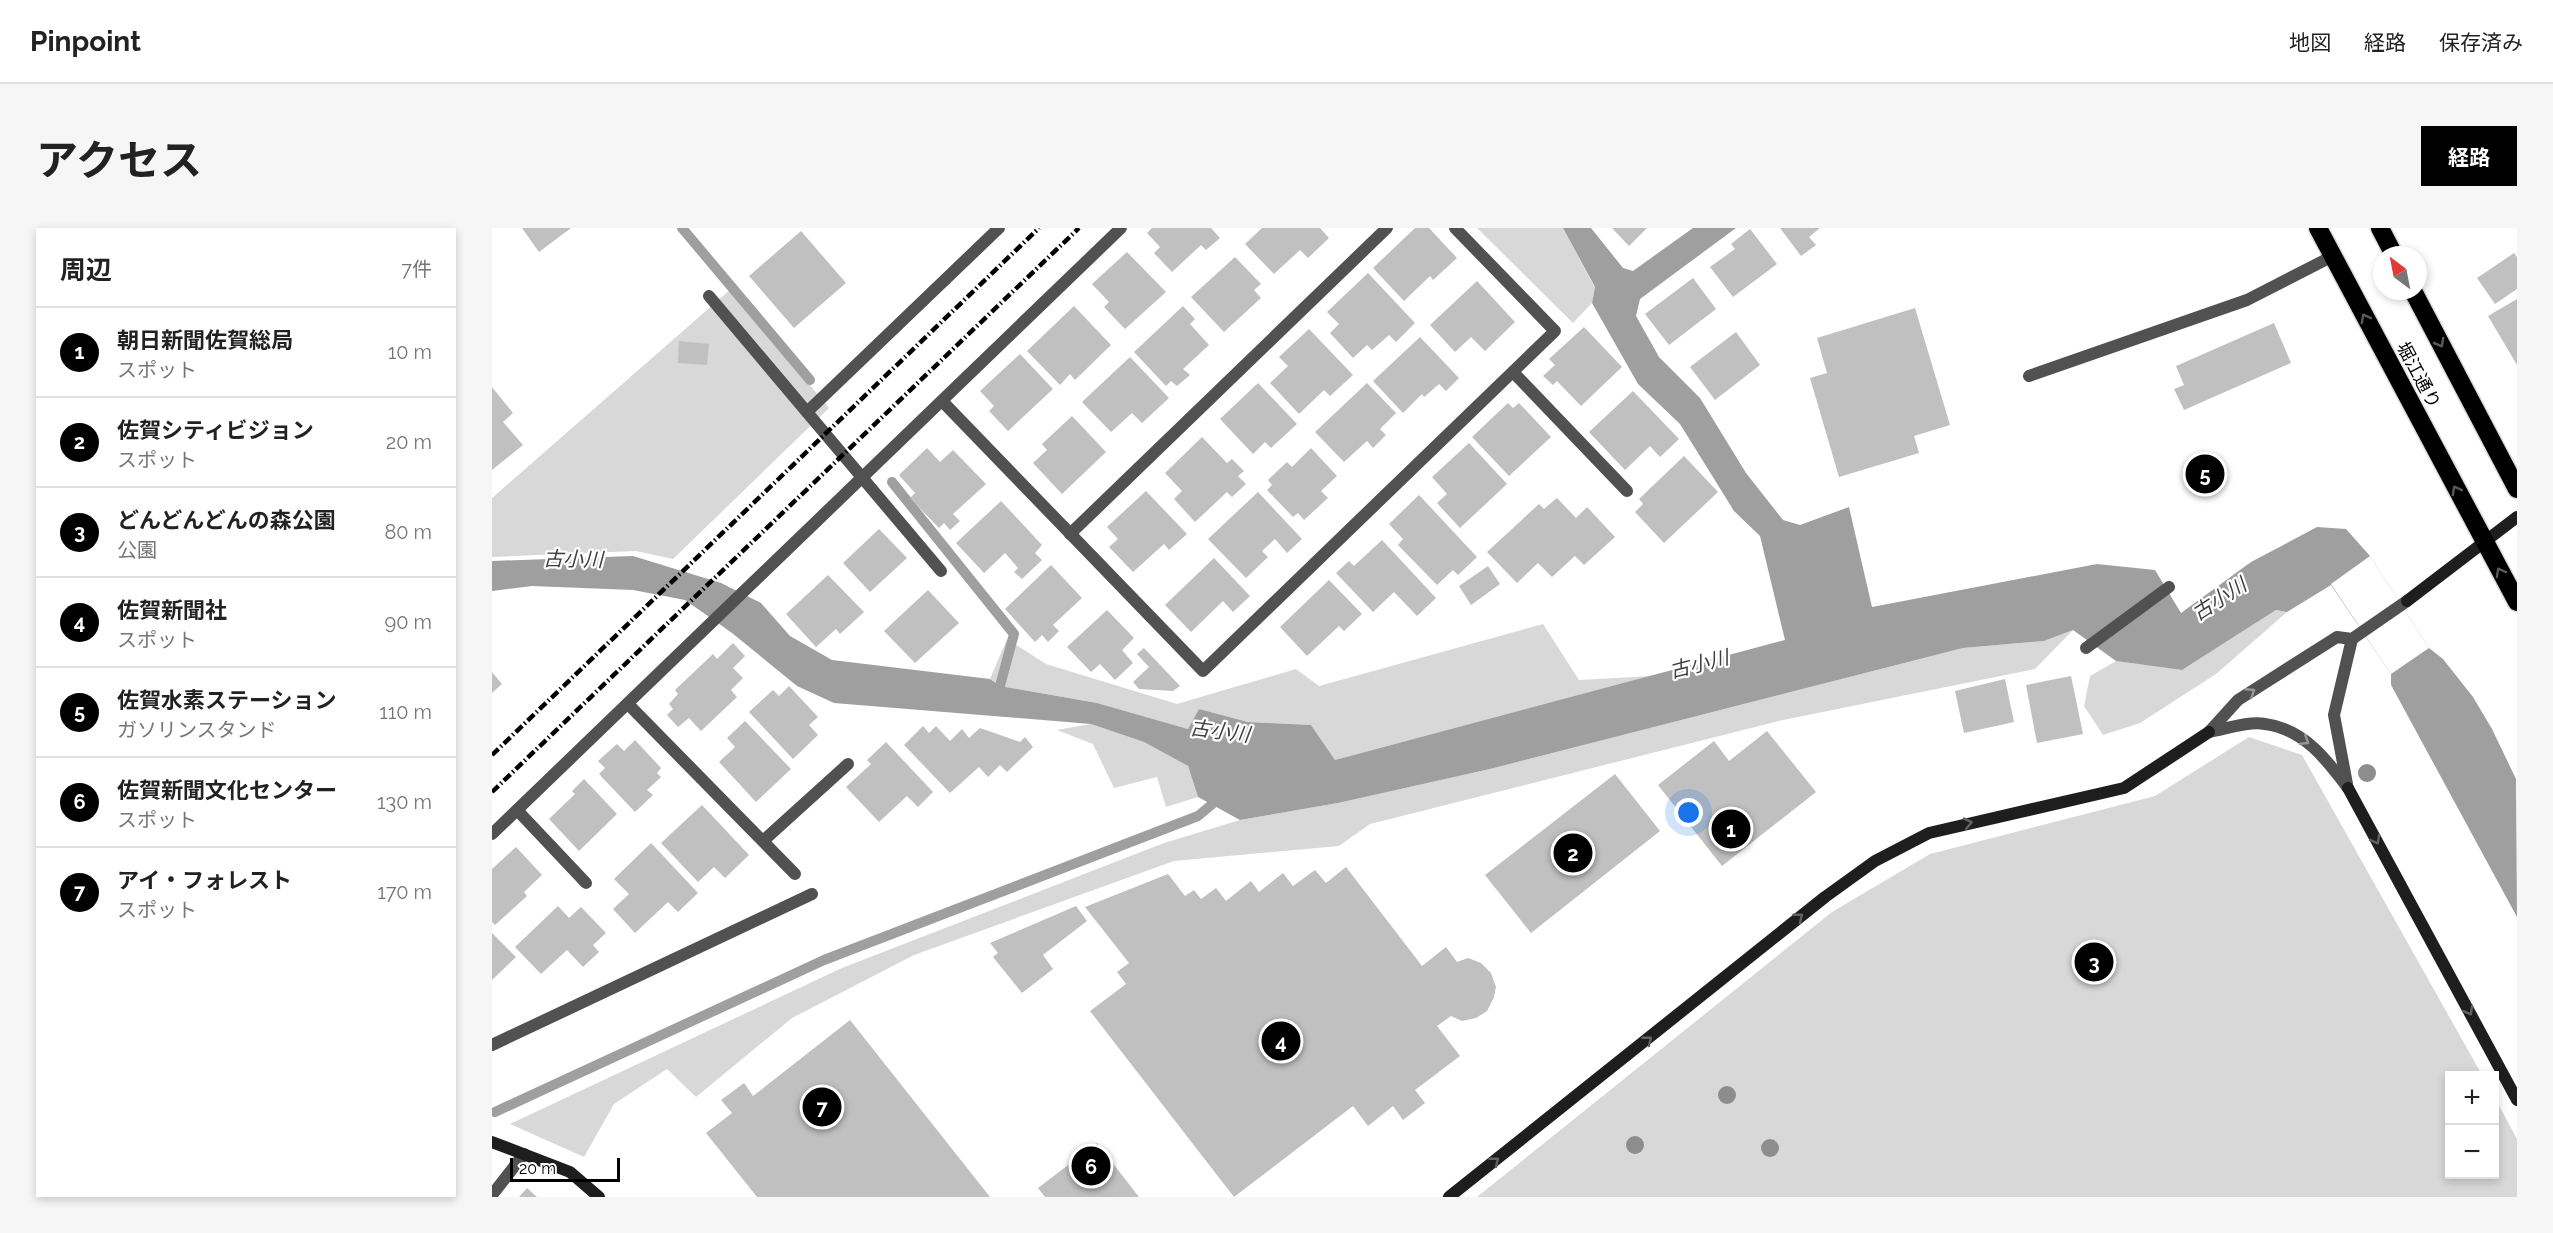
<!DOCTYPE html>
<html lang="ja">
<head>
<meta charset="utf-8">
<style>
	body { margin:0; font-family:Raleway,"Noto Sans JP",sans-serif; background:#f6f6f6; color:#222 }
	.controls { position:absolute; right:18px; bottom:18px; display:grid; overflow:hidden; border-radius:0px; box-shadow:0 3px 9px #0003 }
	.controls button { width:54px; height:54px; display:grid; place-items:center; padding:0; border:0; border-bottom:2px solid #e0e0e0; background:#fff; color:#222; font:30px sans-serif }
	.compass { position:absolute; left:1881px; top:18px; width:54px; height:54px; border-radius:50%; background:#fff; box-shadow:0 3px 9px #0003; rotate:328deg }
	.scale { position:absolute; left:18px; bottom:15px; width:110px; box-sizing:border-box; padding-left:6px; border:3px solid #000; border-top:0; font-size:16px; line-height:21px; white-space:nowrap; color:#000; -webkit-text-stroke:4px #fff; paint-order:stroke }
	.you { position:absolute; left:1197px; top:585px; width:21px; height:21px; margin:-15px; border:4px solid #fff; border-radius:50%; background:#1a73e8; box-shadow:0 0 0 9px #1a73e833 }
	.badge { display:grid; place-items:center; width:39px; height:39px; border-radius:50%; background:#000; color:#fff; font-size:20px; font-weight:700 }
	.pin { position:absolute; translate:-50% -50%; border:3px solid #fff; box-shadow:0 2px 6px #0006 }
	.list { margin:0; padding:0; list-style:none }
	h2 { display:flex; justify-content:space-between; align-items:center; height:78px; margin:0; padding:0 24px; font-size:26px }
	h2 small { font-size:20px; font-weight:400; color:#767676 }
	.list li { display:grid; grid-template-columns:39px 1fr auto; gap:18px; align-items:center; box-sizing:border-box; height:90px; padding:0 24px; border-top:2px solid #e0e0e0 }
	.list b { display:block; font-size:22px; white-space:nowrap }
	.list p { margin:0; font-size:20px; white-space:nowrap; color:#767676 }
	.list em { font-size:20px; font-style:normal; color:#767676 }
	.map { position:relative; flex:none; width:2025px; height:969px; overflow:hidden; border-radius:0px }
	header { display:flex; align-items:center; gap:36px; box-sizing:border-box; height:84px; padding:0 30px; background:#fff; border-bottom:2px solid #e0e0e0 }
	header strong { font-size:28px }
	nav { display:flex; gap:33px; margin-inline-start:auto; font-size:21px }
	.intro { display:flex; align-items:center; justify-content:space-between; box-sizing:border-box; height:144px; padding:0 36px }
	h1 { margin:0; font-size:42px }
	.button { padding:15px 27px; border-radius:0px; background:#000; color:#fff; font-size:21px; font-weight:700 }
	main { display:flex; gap:36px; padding:0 36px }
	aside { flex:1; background:#fff; border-radius:0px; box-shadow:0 3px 9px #0003 }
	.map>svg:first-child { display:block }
	.green { fill:#d8d8d8 }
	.water { fill:#9f9f9f }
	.pier { fill:#fff }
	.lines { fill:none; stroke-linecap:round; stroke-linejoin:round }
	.stream { stroke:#9f9f9f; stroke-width:10 }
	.building { fill:#c0c0c0 }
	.highway-casing { stroke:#dbdbdb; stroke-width:21 }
	.lane { stroke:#515151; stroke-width:12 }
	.street { stroke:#515151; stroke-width:12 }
	.secondary { stroke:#1e1e1e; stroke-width:12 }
	.highway { stroke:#000; stroke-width:18 }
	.rail { stroke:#000; stroke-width:4.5; stroke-dasharray:9 3 1.5 3; stroke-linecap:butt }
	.tree { fill:#8d8d8d }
	.oneway { stroke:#595959 }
	.oneway2 { stroke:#979797 }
	.oneway3 { stroke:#626262 }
	.labels { text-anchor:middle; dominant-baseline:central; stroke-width:4.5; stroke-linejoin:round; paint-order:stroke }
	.street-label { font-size:18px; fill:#000; stroke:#fff }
	.water-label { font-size:20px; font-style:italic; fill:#404040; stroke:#fff }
</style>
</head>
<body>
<header>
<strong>Pinpoint</strong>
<nav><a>地図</a><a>経路</a><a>保存済み</a></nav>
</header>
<div class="intro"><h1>アクセス</h1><a class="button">経路</a></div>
<main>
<aside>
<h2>周辺<small>7件</small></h2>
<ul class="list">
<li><span class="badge">1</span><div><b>朝日新聞佐賀総局</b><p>スポット</p></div><em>10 m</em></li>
<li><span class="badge">2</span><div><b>佐賀シティビジョン</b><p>スポット</p></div><em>20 m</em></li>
<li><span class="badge">3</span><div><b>どんどんどんの森公園</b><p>公園</p></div><em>80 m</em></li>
<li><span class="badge">4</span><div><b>佐賀新聞社</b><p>スポット</p></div><em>90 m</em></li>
<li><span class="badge">5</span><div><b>佐賀水素ステーション</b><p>ガソリンスタンド</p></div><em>110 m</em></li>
<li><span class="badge">6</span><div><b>佐賀新聞文化センター</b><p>スポット</p></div><em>130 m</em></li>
<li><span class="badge">7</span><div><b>アイ・フォレスト</b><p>スポット</p></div><em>170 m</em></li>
</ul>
</aside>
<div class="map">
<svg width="2025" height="969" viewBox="0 0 2025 969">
	<rect width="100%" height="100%" fill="#fff"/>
	<g class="green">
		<path d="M985,0H1071L1103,60L1100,75L1081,95Z"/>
		<path d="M239,61L337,180L181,331L144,323L0,329V270Z"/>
		<path d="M1784,382L1795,384L1724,446L1648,495L1611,507L1592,478L1598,448L1624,433L1690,442Z"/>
		<path d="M1051,396L1087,452L1160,448L843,532L819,497L756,494L707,481L696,501L605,475L508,458L498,451L515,411L554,436L685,476L804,441L827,458Z"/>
		<path d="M1581,402L1543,441L1291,492L878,596L847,618L682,633L422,727L300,790L204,869L175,841L122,876L92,929L18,896L350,740L672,615L748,592L846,575L998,541L1471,420L1552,413Z"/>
		<path d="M599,496L652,514L696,538L706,569L674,579L665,549L622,560L601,516L565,502Z"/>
		<path d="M1757,509L1810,527L1990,847L1958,848V946H2002L2003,870L2025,911V969H985L1340,684L1438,626L1663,568Z"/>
	</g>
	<path class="water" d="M1071,0H1099L1131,40L1141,43L1201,0H1244L1148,71L1144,88L1167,129L1208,170L1254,245L1291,292L1308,297L1357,279L1380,379L1605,336L1663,342L1689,385L1759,334L1825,299L1854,301L1878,328L1937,420L1951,431L1981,469L2000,501L2024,551L2025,689L1899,457V446L1839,357L1795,384L1784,382L1690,442L1624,433L1581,402L1552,413L1471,420L998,541L846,575L748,592L706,569L696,538L652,514L599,496L342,475L305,458L240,405L193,372L141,362L40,358L0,363V333L141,328L229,355L269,375L298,408L340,432L498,451L508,458L605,475L696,501L707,481L756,494L819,497L843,532L1293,412L1268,308L1242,283L1188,196L1146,156L1100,75L1103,59Z"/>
	<path class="pier" d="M1878,328L1937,420L1899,446L1839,356Z"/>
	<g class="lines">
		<g class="stream">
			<path d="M190,0L318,152"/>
			<path d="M400,254L522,406L505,469"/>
			<path d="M3,884L332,732L706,588L730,568"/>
		</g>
	</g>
	<g class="building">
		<path d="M30,0H79L47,24Z"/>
		<path d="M660,0H719L728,10L714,22L709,17L680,44L662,25L668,19L655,5Z"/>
		<path d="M770,0H828L837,10L816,30L808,22L782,46L753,16Z"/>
		<path d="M923,0H937L965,30L941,52L938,48L912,73L881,40Z"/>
		<path d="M1120,0H1155L1137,18Z"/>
		<path d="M1288,0H1328L1317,9L1324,17L1309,28Z"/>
		<path d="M1258,1L1285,36L1241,69L1218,39L1243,21L1239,16Z"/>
		<path d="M309,3L354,55L302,100L257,48Z"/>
		<path d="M635,24L674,64L633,101L612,79L617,74L600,56Z"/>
		<path d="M2022,25L2025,29V61L2003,76L1985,50Z"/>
		<path d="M743,29L769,56L762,62L769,70L732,104L699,69Z"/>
		<path d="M876,45L923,95L904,114L897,107L880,122L875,117L861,130L838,105L847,96L835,84Z"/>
		<path d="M1201,50L1224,81L1177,117L1153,86Z"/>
		<path d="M985,53L1023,94L993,123L979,109L963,124L938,97Z"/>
		<path d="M2025,71V137L1996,88Z"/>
		<path d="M582,78L619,117L583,152L578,146L568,157L535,123Z"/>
		<path d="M691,78L703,91L698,96L717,117L691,141L698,147L685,158L679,153L674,158L642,124Z"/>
		<path d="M1423,80L1458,197L1422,208L1427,225L1347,249L1318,150L1335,145L1325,110Z"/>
		<path d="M1782,95L1799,135L1692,182L1682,161L1692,157L1684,138Z"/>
		<path d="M1092,99L1130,139L1089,178L1065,153L1061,157L1051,148L1063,137L1057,131Z"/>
		<path d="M817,101L861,147L838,168L832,162L807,186L778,155L796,138L787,129Z"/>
		<path d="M1244,104L1268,137L1223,172L1198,139Z"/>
		<path d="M928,109L967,150L954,163L947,156L932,169L930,166L911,185L881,153Z"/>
		<path d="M187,113L217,116L215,137L186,135Z"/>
		<path d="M528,126L561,161L516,203L497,183L502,178L488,163Z"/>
		<path d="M638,129L677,170L650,195L640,185L619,204L590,174Z"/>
		<path d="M766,155L805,196L779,220L773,214L761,226L728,191Z"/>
		<path d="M875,155L904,185L888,201L894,207L881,220L875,213L852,234L823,204Z"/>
		<path d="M0,159L21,185L11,194L31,217L0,242Z"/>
		<path d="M1141,163L1187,211L1168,229L1158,218L1133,242L1097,204Z"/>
		<path d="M1016,175L1021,180L1027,175L1059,209L1017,248L980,209Z"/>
		<path d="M580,188L614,224L570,266L541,235L555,222L550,216Z"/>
		<path d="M710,209L735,235L740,231L752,243L746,248L754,256L740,269L735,264L703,294L682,271L690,263L673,245Z"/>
		<path d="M977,215L1015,256L968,300L945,275L955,266L940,249Z"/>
		<path d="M435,220L448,234L461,222L494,256L461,286L468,293L458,302L452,295L447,300L418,270L423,265L407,247Z"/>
		<path d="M819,220L845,248L829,263L836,270L812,292L806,285L801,289L775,262L780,257L776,252L795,234L800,239Z"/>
		<path d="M1192,228L1226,264L1172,315L1143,284L1151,276L1147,271Z"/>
		<path d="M654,263L695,306L677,322L672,316L641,344L617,319L626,311L615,299Z"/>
		<path d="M766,264L810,311L795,325L783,311L770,323L776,329L754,350L716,311Z"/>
		<path d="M927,267L985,329L966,347L961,342L945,357L906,317L911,311L897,296Z"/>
		<path d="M1065,270L1084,290L1095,279L1123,309L1092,337L1083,328L1060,349L1046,335L1025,355L995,324L1047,276L1052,281Z"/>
		<path d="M509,273L550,317L543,325L550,332L530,351L522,344L526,340L513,325L492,345L464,315Z"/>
		<path d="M387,301L415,330L378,364L351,335Z"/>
		<path d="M890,312L944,370L925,388L902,364L881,384L844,345L857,333L862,338Z"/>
		<path d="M722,330L758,368L741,384L731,373L699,404L673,377Z"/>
		<path d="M559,337L590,370L561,397L567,403L556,414L550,407L543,414L513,381Z"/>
		<path d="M996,338L1008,356L979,377L967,358Z"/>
		<path d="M336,347L372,384L348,406L344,401L324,419L294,386Z"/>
		<path d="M837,352L870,386L852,403L847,398L815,428L788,399Z"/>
		<path d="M436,362L467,395L423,435L392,403Z"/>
		<path d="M615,382L642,410L630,422L641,435L623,452L608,436L599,444L575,419Z"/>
		<path d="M241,415L253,428L241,440L251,450L239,462L245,469L209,503L197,490L186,499L175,487L181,481L177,476L186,466L183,462L221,426L225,431Z"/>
		<path d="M652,420L688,458L681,463L647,461L641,454L657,439L645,426Z"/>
		<path d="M0,444L10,456L0,465Z"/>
		<path d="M1579,448L1591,506L1545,515L1534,457Z"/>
		<path d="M1513,451L1522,494L1472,505L1463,463Z"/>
		<path d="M297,458L326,489L317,497L326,507L301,531L257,484L281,462L287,468Z"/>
		<path d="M253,493L299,541L264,574L227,534L243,519L235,510Z"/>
		<path d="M431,498L437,505L444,498L458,513L470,501L477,510L488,500L528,514L533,509L541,519L515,544L508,537L496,549L487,539L458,565L412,517Z"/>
		<path d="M1275,503L1324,564L1230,638L1166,557L1222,513L1237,533Z"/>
		<path d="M143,512L169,540L165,545L169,549L155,562L161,567L143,584L107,546L113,540L106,533L125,516L132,523Z"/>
		<path d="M394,514L441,564L426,579L415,568L387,594L354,559L379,536L375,532Z"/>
		<path d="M1123,546L1168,603L1039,705L993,647Z"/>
		<path d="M92,551L125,586L87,623L57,591L83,566L80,563Z"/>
		<path d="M210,577L257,627L233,650L222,639L206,654L169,615Z"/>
		<path d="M159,615L206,665L186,684L176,674L143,705L121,681L137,666L122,651Z"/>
		<path d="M24,619L50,647L32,664L35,668L3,697L0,694V641Z"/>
		<path d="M854,639L930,738L954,719L965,734L976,730L989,735L999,745L1004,759L1002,769L995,783L984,790L970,793L959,788L945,798L968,828L923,862L933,875L911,892L901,878L876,898L861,878L742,969L598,783L634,756L625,744L637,735L593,679L676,646L693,668L702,662L709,671L724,660L734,673L759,653L767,664L791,645L801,658L823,642L834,655Z"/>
		<path d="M66,678L77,690L89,679L114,705L101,717L107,724L91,739L75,722L49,746L23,719Z"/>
		<path d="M584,678L595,693L551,727L561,741L530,765L501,729L506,725L498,715Z"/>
		<path d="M0,705L24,729L0,752Z"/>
		<path d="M358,792L498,969H265L214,905L240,885L229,872L252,855L261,868Z"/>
		<path d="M605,915L647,969H553L546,960Z"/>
		<path d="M35,960L45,969H27Z"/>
	</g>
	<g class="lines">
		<defs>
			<g id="highway">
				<path d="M1826,0L2025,374"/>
				<path d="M1888,0L1902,27"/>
				<path d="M1921,63L2025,261"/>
			</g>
		</defs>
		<use href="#highway" class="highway-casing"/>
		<g class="lane">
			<path d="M1537,148L1755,72L1841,28"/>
			<path d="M315,184L507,0"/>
			<path d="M1594,420L1677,359"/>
		</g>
		<g class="street">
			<path d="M217,68L449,343"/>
			<path d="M1021,144L1135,263"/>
			<path d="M450,173L711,443L1063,103L963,0"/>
			<path d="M578,306L895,0"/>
			<path d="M136,476L303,646"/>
			<path d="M1717,504L1746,472L1845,409L1860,411L1915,373"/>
			<path d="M1717,504C1734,501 1756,493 1773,496C1812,501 1835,532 1856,560"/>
			<path d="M1855,556L1842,487L1860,411"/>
			<path d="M25,582L94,655"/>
			<path d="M0,606L629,0"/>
			<path d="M271,613L356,536"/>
			<path d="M0,817L320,666"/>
			<path d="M0,967L32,926"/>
		</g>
		<g class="secondary">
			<path d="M1915,373L2025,289"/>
			<path d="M1856,560L2025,872"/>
			<path d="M0,914L78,944L107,969"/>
			<path d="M957,969L1333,669L1383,633L1437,605L1632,560L1717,504"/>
		</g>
		<use href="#highway" class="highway"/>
		<g class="rail">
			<path d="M0,527L547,0"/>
			<path d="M0,564L587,0"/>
		</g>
	</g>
	<g class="tree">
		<circle cx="1875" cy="545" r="9"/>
		<circle cx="1235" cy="867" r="9"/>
		<circle cx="1143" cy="917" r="9"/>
		<circle cx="1278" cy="920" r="9"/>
	</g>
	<defs><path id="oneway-chevron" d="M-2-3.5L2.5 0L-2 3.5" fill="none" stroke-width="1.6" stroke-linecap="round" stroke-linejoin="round" transform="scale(1.5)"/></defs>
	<g class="oneway">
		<use href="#oneway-chevron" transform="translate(1873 90) rotate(-118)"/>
		<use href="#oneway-chevron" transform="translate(1948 115) rotate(62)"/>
		<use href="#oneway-chevron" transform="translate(1964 262) rotate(-118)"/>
		<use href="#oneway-chevron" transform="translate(2008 344) rotate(-119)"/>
	</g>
	<g class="oneway2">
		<use href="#oneway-chevron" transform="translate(1759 464) rotate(-33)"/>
		<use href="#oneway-chevron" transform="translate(1813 513) rotate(32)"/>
	</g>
	<g class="oneway3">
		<use href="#oneway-chevron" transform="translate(1476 595) rotate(-13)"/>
		<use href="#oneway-chevron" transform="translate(1884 612) rotate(61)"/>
		<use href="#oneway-chevron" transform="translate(1307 689) rotate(-39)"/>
		<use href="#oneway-chevron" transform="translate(1977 783) rotate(61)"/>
		<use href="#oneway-chevron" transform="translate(1156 812) rotate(-38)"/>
		<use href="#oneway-chevron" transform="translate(1003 933) rotate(-38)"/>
	</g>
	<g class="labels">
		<g class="street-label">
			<text transform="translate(1927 147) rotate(62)">堀江通り</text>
		</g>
		<g class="water-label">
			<text transform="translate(81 331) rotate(1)">古小川</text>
			<text transform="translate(1727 371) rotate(-33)">古小川</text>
			<text transform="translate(1207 436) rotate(-14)">古小川</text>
			<text transform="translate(728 503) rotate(7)">古小川</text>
		</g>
	</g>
</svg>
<div class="controls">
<button>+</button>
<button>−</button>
</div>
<svg class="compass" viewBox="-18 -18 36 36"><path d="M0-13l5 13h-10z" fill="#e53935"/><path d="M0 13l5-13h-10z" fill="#767676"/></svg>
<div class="scale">20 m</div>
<div class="you"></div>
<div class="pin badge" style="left:1239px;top:601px">1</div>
<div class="pin badge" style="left:1081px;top:625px">2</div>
<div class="pin badge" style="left:1602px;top:734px">3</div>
<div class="pin badge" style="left:789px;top:813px">4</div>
<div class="pin badge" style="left:1713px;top:246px">5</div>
<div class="pin badge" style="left:599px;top:938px">6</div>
<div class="pin badge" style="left:330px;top:879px">7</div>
</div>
</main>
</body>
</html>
